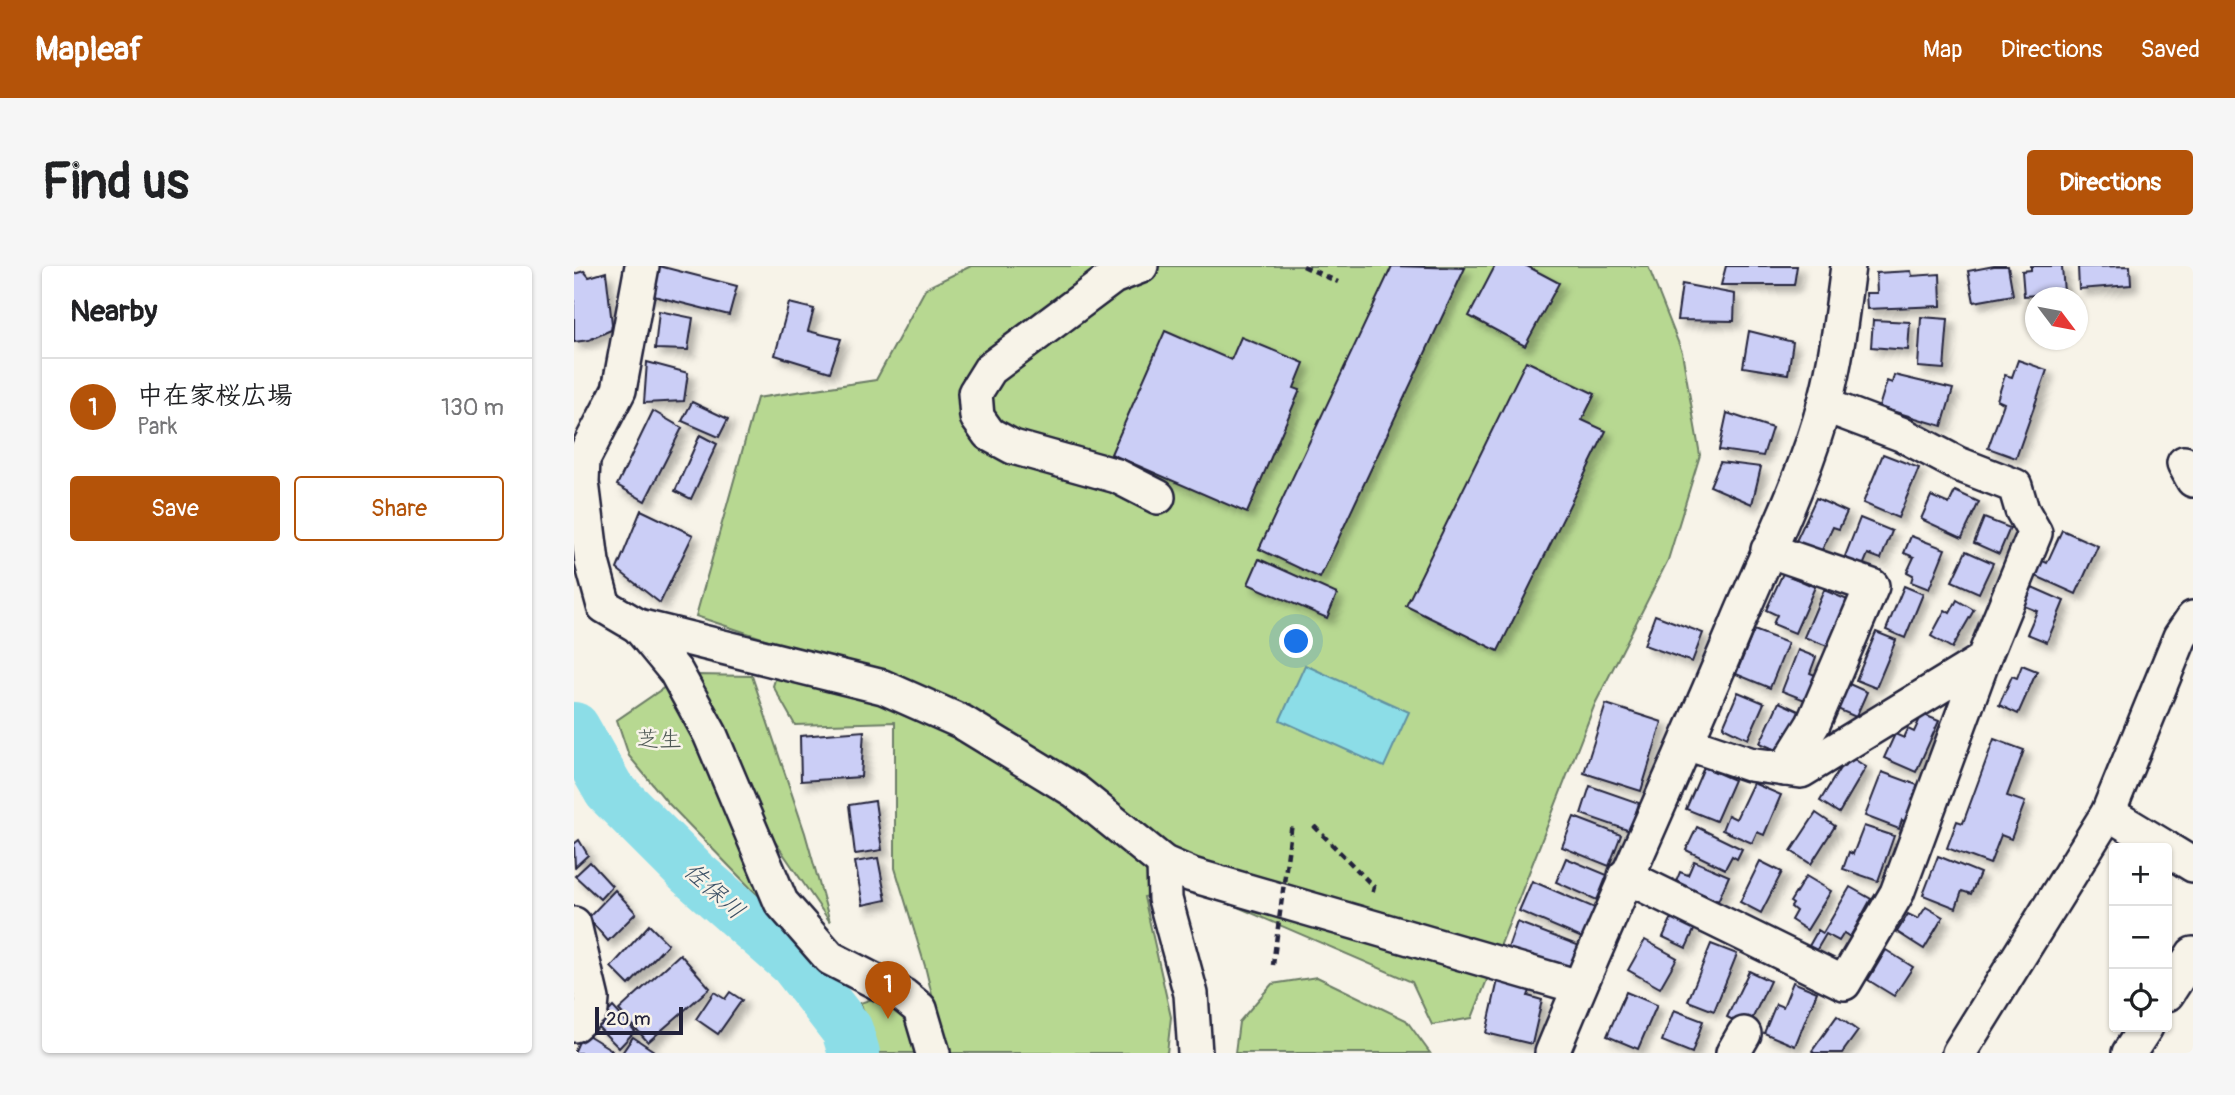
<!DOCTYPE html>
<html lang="en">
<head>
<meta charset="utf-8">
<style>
	body { margin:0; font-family:Pangolin,"Klee One",sans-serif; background:#f6f6f6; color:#202124 }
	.controls { position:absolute; right:21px; bottom:21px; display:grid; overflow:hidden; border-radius:7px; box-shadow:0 2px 5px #0004 }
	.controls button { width:63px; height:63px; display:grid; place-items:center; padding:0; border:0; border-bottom:2px solid #e0e0e0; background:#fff; color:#202124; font:35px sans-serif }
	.compass { position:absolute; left:1451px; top:21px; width:63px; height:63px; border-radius:50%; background:#fff; box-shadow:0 2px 5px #0004; rotate:122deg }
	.scale { position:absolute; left:21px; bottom:18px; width:88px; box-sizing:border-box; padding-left:7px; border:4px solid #22223b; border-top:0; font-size:19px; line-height:24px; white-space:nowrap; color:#22223b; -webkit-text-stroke:5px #f7f3e8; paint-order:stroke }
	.you { position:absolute; left:723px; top:376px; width:24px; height:24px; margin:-18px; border:5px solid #fff; border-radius:50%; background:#1a73e8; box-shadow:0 0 0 10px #1a73e833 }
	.badge { display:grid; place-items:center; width:46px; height:46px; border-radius:50%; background:#b45309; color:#fff; font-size:23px; font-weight:700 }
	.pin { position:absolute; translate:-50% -58px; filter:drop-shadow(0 2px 4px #0008) }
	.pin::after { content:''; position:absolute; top:37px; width:24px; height:21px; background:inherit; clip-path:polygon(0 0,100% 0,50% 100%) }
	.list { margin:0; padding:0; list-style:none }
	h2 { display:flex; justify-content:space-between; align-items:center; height:91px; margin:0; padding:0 28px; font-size:30px }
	h2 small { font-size:23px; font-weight:400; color:#757577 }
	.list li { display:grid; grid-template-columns:46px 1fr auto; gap:21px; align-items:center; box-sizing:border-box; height:98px; padding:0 28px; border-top:2px solid #e0e0e0 }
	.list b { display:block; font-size:26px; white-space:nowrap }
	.list p { margin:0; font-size:23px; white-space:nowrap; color:#757577 }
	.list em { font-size:23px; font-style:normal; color:#757577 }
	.actions { display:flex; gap:14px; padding:21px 28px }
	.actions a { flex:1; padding:16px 0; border:2px solid #b45309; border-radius:7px; text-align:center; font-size:24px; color:#b45309 }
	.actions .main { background:#b45309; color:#fff }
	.icon { flex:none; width:38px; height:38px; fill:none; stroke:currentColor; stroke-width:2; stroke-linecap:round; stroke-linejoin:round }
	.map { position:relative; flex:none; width:1619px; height:787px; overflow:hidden; border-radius:7px }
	header { display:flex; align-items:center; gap:42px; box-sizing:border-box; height:98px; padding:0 35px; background:#b45309; color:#fff }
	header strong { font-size:33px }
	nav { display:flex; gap:38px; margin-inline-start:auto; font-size:24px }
	.intro { display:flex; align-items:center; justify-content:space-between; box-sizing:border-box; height:168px; padding:0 42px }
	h1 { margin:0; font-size:49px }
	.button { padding:18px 32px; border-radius:7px; background:#b45309; color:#fff; font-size:24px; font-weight:700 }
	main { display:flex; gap:42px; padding:0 42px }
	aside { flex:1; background:#fff; border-radius:7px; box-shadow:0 2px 5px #0004 }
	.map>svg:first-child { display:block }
	.green { fill:#b7d891; stroke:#6c7d66; stroke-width:2 }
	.water { fill:#8cdde7; stroke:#6292a2; stroke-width:2 }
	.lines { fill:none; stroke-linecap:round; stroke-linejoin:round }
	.river { stroke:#8cdde7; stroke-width:52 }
	.building { fill:#cbcef6; stroke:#22223b; stroke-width:2; filter:url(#shadow) }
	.minor-casing { stroke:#22223b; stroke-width:38 }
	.path { stroke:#22223b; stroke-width:4.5; stroke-dasharray:7 5; stroke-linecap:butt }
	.minor { stroke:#f7f3e8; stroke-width:33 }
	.path-bridge { stroke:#22223b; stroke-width:4.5; stroke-dasharray:7 5; stroke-linecap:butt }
	.labels { text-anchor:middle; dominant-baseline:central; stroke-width:5; stroke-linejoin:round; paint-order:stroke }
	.park-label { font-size:23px; fill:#4f5955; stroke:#f7f3e8 }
	.water-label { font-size:24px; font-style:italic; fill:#3c5166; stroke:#f7f3e8 }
</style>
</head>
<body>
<header>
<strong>Mapleaf</strong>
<nav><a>Map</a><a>Directions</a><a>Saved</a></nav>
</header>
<div class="intro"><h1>Find us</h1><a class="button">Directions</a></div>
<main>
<aside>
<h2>Nearby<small></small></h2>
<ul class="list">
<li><span class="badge">1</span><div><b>中在家桜広場</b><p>Park</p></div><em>130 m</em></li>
</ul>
<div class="actions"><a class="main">Save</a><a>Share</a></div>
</aside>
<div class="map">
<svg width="1619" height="787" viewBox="0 0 1619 787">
	<defs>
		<filter id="shadow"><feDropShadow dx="6" dy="6" stdDeviation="3.5" flood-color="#0004"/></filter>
	</defs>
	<rect width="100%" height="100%" fill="#f7f3e8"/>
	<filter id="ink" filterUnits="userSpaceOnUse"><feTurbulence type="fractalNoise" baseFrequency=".0143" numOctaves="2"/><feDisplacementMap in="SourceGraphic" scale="14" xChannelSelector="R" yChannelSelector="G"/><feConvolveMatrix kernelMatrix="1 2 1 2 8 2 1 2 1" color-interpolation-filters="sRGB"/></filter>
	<g filter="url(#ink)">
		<g class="green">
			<path d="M397,0H1074L1108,86L1126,189L1094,294L1021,438L898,752L858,759L838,716L617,621L570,631L597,751L593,787H372L351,700L321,602V456L221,459L199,420L212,380L122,350L183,132L302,114L352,22Z"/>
			<path d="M123,409L178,410L231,567L256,656L180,545Z"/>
			<path d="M91,421L126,476L193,639L94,537L55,490L43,454Z"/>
			<path d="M743,711L832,754L856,787H661L665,756L698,718Z"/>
			<path d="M301,732L330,746L344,787H304L297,760L286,737Z"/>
		</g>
		<path class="water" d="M731,399L835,446L810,501L706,454Z"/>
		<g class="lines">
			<path class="river" d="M0,462L35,524L117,606L221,697L273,764L280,787"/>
		</g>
		<g class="building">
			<path d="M85,0L163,20L155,49L72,28Z"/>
			<path d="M818,0L891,2L746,312L685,283Z"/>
			<path d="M921,0H953L985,17L951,80L895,50Z"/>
			<path d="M1152,0H1223L1220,19H1147Z"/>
			<path d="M1420,0H1434L1439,29L1400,36L1394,5Z"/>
			<path d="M1457,0H1488L1490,27L1450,30L1448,5L1457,4Z"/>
			<path d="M1556,0L1557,19L1505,23L1504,1Z"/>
			<path d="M10,5L15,11L32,6L38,58L37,64L15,74L0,76V8Z"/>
			<path d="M1337,5L1338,10L1366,8L1367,40L1293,43L1292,27H1303L1302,7Z"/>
			<path d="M1108,18L1161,28L1160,55L1103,54Z"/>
			<path d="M215,37L240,43L234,65L267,73L256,106L201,89Z"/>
			<path d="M85,45L119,52L114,84L81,83Z"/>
			<path d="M1347,51L1374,53L1370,103L1344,101Z"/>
			<path d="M1299,54L1336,56L1334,84L1297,81Z"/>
			<path d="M591,65L657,94L667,71L730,97L720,122L726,124L673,247L537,188Z"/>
			<path d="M1175,65L1219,76L1214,108L1169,101Z"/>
			<path d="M1444,94L1473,104L1442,192L1414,182L1430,137L1423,134L1431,109L1438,111Z"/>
			<path d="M952,95L1021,128L1008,154L1032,165L924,385L832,340Z"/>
			<path d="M73,96L114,107L110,135L70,137Z"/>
			<path d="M1320,109L1379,123L1368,160L1305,141L1313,115L1318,117Z"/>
			<path d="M118,136L154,153L145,171L108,155Z"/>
			<path d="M79,145L108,162L71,235L43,219Z"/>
			<path d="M1153,147L1198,162L1189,190L1145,184Z"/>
			<path d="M126,169L143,178L117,233L101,225Z"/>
			<path d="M1309,188L1345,202L1324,252L1289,237Z"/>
			<path d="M1146,196L1187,201L1178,238L1136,220Z"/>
			<path d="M1381,225L1405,236L1388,272L1347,253L1357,230L1375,238Z"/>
			<path d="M1242,232L1273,246L1265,263L1259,261L1247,286L1222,275Z"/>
			<path d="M67,244L119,269L86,337L43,303Z"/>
			<path d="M1286,252L1318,265L1307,293L1294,288L1289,300L1270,293Z"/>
			<path d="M1410,252L1436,262L1425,288L1400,277Z"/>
			<path d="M1488,264L1524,280L1502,328L1455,307L1462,292L1473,297Z"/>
			<path d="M1337,270L1371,283L1355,323L1337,316L1339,309L1333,306L1340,291L1330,287Z"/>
			<path d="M1392,285L1419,297L1405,327L1378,315Z"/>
			<path d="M685,293L763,328L753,352L674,318Z"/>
			<path d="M1209,307L1241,321L1221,367L1199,358L1203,349L1192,344Z"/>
			<path d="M1330,320L1349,328L1331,372L1312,364Z"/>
			<path d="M1458,321L1490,335L1473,376L1453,368L1463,345L1450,340Z"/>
			<path d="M1250,324L1276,335L1256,381L1230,371Z"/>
			<path d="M1383,334L1400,344L1378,382L1357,370L1371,344L1376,347Z"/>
			<path d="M1081,349L1129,367L1118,396L1070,379Z"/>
			<path d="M1180,364L1214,377L1196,422L1162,408Z"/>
			<path d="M1302,366L1322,374L1302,422L1282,414Z"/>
			<path d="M1224,384L1242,391L1236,407L1246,411L1236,436L1208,425Z"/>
			<path d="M1448,399L1463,405L1444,448L1425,439L1438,410L1443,412Z"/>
			<path d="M1273,417L1293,426L1282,451L1261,442Z"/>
			<path d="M1164,426L1190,437L1174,473L1149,461Z"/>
			<path d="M1205,436L1231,448L1209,487L1186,477Z"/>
			<path d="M1032,438L1088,456L1067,525L1010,507Z"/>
			<path d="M1348,448L1365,455L1342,506L1310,492L1321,468L1330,472L1334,463L1340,466Z"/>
			<path d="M290,465L287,511L227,515L226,470Z"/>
			<path d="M1420,473L1450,484L1433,530L1451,536L1437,573L1427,569L1416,598L1373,582L1383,555L1389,557Z"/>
			<path d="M1274,489L1292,501L1265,547L1246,535Z"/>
			<path d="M1130,501L1160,514L1142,555L1112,543Z"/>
			<path d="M1308,506L1346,520L1332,556L1328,554L1325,563L1291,550Z"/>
			<path d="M1179,517L1207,529L1190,569L1183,566L1178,577L1148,564L1154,549L1162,553Z"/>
			<path d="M1016,520L1065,537L1056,565L1007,548Z"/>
			<path d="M301,535L308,584L281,588L275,539Z"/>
			<path d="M1242,547L1261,560L1237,598L1217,585Z"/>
			<path d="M1000,551L1047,569L1035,600L988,581Z"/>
			<path d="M1290,560L1320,570L1304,615L1269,603L1275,586L1279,588Z"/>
			<path d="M1123,561L1168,583L1163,593L1158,590L1151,603L1112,584Z"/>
			<path d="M5,574L14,589L1,601L0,578Z"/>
			<path d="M1364,590L1406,607L1397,628L1388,625L1382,642L1349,629Z"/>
			<path d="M304,592L312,634L289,639L281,596Z"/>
			<path d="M992,592L1033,609L1023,634L982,616Z"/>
			<path d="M1120,595L1155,610L1144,635L1102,616L1106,606L1114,609Z"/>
			<path d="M1186,595L1208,606L1187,647L1166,636Z"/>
			<path d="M16,596L38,620L26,633L1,610Z"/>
			<path d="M1232,610L1257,625L1233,664L1217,654L1222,645L1217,641L1219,638L1216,636Z"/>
			<path d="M958,615L1021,642L1008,672L945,645Z"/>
			<path d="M1276,621L1297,633L1276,671L1270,667L1265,675L1252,668L1242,685L1235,680L1244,664L1249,667Z"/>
			<path d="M41,624L62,647L34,675L14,652Z"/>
			<path d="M1352,641L1369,651L1350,683L1323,666L1334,648L1344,653Z"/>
			<path d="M1098,651L1121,662L1112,682L1089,671Z"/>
			<path d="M943,656L1006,680L995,708L933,685Z"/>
			<path d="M75,659L94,678L55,719L37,701Z"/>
			<path d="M1071,674L1103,692L1086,722L1054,704Z"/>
			<path d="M1137,678L1163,688L1140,745L1114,735Z"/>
			<path d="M1312,684L1339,701L1320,730L1294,714Z"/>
			<path d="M106,688L136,722L74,776L45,744Z"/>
			<path d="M1175,705L1196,715L1174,762L1153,751Z"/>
			<path d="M924,714L957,722L954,730L968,734L958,778L912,767Z"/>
			<path d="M1219,716L1243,726L1221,780L1190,767L1202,738L1209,741Z"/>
			<path d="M140,726L151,733L156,726L168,734L144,768L122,753Z"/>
			<path d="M1052,726L1083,739L1064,783L1033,770Z"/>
			<path d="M39,741L61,765L45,782L22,759Z"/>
			<path d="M1100,744L1129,755L1118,787L1088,775Z"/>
			<path d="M1263,750L1284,765L1268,787H1240L1238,785Z"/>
			<path d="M9,766L38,784L36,787H0Z"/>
			<path d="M59,771L83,787H48Z"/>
		</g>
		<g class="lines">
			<defs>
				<g id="minor">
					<path d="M68,0L45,124L9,193L8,216L18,296L30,340L64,360L309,421L388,456L501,525L590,597L618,609L1005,721"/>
					<path d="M567,0L539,11L416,103L401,127L403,151L415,168L439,181L543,210L584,231"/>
					<path d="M1610,197L1619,214"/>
					<path d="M1194,284L1298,320L1239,458L1211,503"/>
					<path d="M64,360L102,406L136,468L207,636L256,692L330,730L346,743L359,787"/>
					<path d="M1113,477L1175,498L1227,505L1409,394"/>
					<path d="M1534,547L1592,582"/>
					<path d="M1593,583L1619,599"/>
					<path d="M590,597L591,633L617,728L621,787"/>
					<path d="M1051,610L1270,717L1323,627L1409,394L1461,267L1448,244L1441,220L1384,198L1327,168L1250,139"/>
					<path d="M0,658L18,733L17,744L0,759"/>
					<path d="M1593,728L1619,688"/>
					<path d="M978,787C1037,643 1103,502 1163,358C1193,286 1231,212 1251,136C1263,91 1268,46 1274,0"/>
					<path d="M1159,787L1170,768"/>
					<path d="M1385,787L1534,547L1606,371L1619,352"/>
					<path d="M1555,787L1572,761"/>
				</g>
			</defs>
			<use href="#minor" class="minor-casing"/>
			<g class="path">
				<path d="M729,0L764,16"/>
				<path d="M740,560L800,621L798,629"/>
			</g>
			<use href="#minor" class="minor"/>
			<path class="path-bridge" d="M699,699L718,557"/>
		</g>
	</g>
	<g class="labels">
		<g class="park-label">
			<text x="85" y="473">芝生</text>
		</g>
		<g class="water-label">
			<text transform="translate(140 625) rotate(42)">佐保川</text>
		</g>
	</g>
</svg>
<div class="controls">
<button>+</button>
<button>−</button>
<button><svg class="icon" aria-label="locate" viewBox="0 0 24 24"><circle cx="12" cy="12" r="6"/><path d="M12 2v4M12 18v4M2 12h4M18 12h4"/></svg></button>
</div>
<svg class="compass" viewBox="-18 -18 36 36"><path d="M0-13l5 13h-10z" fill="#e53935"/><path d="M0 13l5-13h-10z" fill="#757577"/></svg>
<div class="scale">20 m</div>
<div class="you"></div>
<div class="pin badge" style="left:314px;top:753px">1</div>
</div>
</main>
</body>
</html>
